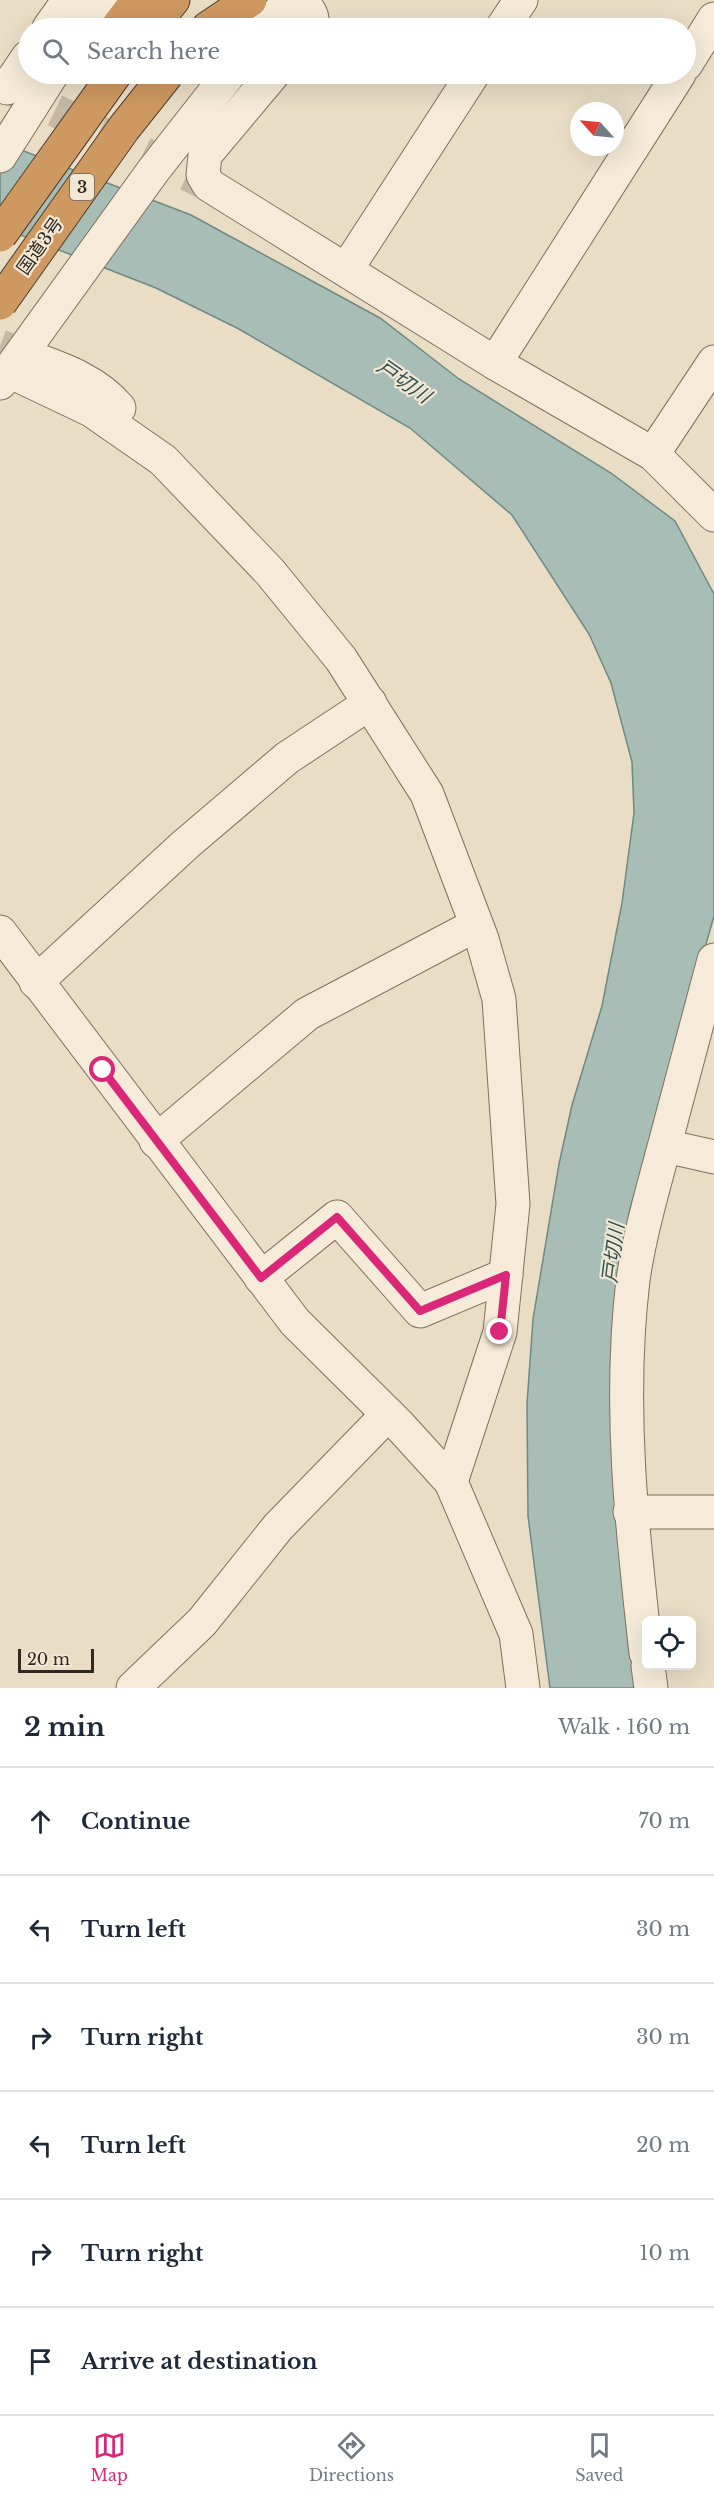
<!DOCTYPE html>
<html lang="en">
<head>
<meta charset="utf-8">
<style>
	body { margin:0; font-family:"Libre Baskerville","Noto Sans JP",serif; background:#f2f2f3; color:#1f2937 }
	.controls { position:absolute; right:18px; bottom:18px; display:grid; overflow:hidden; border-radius:9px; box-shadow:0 6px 24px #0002 }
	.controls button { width:54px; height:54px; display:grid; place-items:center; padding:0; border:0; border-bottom:2px solid #e0e1e3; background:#fff; color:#1f2937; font:30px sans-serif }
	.compass { position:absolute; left:570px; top:102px; width:54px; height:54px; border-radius:50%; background:#fff; box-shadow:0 6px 24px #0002; rotate:297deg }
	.scale { position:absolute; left:18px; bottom:15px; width:76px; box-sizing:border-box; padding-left:6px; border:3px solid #342920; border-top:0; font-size:16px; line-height:21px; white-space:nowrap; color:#342920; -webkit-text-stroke:4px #f1e7d5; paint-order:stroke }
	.stop { position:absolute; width:18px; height:18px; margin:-14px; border:4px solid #db2777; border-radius:50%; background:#fff }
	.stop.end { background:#db2777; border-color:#fff; box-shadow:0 2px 6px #0008 }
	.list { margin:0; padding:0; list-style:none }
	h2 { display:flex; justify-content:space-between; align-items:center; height:78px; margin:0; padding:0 24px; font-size:26px }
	h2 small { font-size:20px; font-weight:400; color:#747a83 }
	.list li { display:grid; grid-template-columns:39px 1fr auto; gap:18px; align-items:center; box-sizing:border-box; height:108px; padding:0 24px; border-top:2px solid #e0e1e3 }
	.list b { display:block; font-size:22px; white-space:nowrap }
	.list em { font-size:20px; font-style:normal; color:#747a83 }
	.icon { flex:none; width:33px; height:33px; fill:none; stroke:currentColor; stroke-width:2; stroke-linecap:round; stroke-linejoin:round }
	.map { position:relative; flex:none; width:714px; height:1688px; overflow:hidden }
	.search { position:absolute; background:#fff; box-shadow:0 6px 24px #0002; left:18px; right:18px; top:18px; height:66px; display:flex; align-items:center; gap:15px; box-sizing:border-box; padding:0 21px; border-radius:33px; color:#747a83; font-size:22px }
	.sheet { height:726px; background:#fff }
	nav { display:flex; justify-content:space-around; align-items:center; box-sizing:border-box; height:84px; border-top:2px solid #e0e1e3; background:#fff; font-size:16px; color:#747a83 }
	nav a { display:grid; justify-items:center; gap:3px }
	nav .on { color:#db2777 }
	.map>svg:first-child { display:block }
	.water { fill:#a7bdb5; stroke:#6f8a82; stroke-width:1.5 }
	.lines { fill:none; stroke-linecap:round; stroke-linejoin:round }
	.minor-tunnel { stroke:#c5b9a5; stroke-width:33; stroke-dasharray:33 16; stroke-linecap:butt }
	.minor-casing { stroke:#826f5e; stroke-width:35 }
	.highway-casing { stroke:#513e31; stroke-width:35 }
	.minor { stroke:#f5ebd8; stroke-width:33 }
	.highway { stroke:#ce9861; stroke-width:33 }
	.highway-bridge-casing { stroke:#513e31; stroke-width:35; stroke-linecap:butt }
	.highway-bridge { stroke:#ce9861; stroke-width:33 }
	.route { stroke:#db2777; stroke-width:8 }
	.labels { text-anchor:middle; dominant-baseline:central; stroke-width:4.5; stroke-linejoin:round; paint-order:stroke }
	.shield { fill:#f1e7d5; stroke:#6d6256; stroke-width:1.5 }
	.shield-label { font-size:16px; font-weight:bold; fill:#342920 }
	.street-label { font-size:18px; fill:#342920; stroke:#f1e7d5 }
	.water-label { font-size:20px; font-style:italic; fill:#31524e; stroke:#f1e7d5 }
</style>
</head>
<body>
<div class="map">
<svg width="714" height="1688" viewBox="0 0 714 1688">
	<rect width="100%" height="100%" fill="#e9ddc6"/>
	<path class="water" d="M0,142L191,215L380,318L459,379L611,473L675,521L714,594V916L629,1213L616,1347L638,1688H550L528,1516L527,1404L533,1319L559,1164L572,1105L602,1006L622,903L634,813L632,762L611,683L589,634L512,515L410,428L237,328L156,288L0,227Z"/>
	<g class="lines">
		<g class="minor-tunnel">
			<path d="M11,89L209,185"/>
			<path d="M0,346L26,356"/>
		</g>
		<defs>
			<g id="minor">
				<path d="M299,0C308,8 315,16 311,28"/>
				<path d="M49,28L69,0"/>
				<path d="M83,28L103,0"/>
				<path d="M265,28L290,0"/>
				<path d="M502,28L521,0"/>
				<path d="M686,64L714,19"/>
				<path d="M273,74L205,155L203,175L209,185L495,363L653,454L714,515"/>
				<path d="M0,85L7,88L28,57"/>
				<path d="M0,156L52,74"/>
				<path d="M346,270L473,74"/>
				<path d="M26,356C59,368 96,380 119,408"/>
				<path d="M495,363L679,74"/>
				<path d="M9,371L91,410L163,460L270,572L341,659L427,794L482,939L499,999L513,1204L500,1332L451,1482"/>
				<path d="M0,383L153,171L229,74"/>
				<path d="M653,454L714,362"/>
				<path d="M0,932L295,1322L400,1426L451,1482L516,1634L523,1688"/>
				<path d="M36,982L186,844L287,758L370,703"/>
				<path d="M156,1141L307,1014L476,925"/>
				<path d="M662,1155L714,960"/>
				<path d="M261,1278L337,1217L420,1311L506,1275"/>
				<path d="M630,1512H714"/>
				<path d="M646,1653C632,1529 618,1405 633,1280C639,1238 651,1196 662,1155L674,1148L714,1157"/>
				<path d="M648,1666L651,1688"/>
				<path d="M133,1688L202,1622L278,1527L388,1414"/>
			</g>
			<g id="highway">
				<path d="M117,28L138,0"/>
				<path d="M150,28L173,0"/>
				<path d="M208,28L250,0"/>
			</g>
		</defs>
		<use href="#minor" class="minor-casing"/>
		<use href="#highway" class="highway-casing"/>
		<use href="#minor" class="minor"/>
		<use href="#highway" class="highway"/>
		<defs>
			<g id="highway-bridge">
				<path d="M0,235L115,74"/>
				<path d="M0,303L124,128L167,74"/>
			</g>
		</defs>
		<use href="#highway-bridge" class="highway-bridge-casing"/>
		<use href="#highway-bridge" class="highway-bridge"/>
	</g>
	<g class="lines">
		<path class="route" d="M103,1070L261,1278L337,1217L420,1311L506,1275L500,1332"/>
	</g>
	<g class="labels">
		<rect class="shield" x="70" y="174" width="24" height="26" rx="4.5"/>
		<g class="shield-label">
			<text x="82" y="187">3</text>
		</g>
		<g class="street-label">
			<text transform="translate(40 246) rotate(-55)">国道3号</text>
		</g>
		<g class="water-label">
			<text transform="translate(404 381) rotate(35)">戸切川</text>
			<text transform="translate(613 1253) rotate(-83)">戸切川</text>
		</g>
	</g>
</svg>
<div class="controls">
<button><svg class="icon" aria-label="locate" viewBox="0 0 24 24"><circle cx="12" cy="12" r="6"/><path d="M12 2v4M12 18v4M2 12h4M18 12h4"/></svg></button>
</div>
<svg class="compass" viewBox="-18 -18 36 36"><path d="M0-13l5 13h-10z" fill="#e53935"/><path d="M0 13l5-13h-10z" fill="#747a83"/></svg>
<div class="scale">20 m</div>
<div class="stop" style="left:103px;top:1070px"></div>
<div class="stop end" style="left:500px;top:1332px"></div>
<div class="search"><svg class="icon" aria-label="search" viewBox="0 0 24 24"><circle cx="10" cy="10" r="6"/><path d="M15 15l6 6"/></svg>Search here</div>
</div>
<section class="sheet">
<h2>2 min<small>Walk · 160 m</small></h2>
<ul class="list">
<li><svg class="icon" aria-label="ahead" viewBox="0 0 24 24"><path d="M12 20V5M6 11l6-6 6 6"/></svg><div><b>Continue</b></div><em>70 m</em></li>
<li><svg class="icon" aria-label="left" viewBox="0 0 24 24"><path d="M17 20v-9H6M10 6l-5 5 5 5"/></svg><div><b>Turn left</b></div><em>30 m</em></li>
<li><svg class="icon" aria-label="right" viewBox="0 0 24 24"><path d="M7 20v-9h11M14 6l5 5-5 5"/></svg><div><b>Turn right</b></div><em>30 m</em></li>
<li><svg class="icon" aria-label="left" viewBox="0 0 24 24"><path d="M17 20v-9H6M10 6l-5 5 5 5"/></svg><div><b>Turn left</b></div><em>20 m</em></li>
<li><svg class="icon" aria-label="right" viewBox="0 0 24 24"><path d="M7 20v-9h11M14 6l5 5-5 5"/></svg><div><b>Turn right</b></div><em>10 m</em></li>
<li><svg class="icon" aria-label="arrive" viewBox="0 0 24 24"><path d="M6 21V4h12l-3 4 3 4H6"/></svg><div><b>Arrive at destination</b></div></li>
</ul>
</section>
<nav>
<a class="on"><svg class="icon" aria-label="map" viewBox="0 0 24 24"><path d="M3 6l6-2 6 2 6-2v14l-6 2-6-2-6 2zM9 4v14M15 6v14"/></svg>Map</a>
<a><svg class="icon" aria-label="directions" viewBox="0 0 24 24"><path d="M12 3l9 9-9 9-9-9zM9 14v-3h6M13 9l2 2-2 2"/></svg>Directions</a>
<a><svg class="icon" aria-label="saved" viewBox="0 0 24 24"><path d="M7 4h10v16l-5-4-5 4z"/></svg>Saved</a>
</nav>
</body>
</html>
